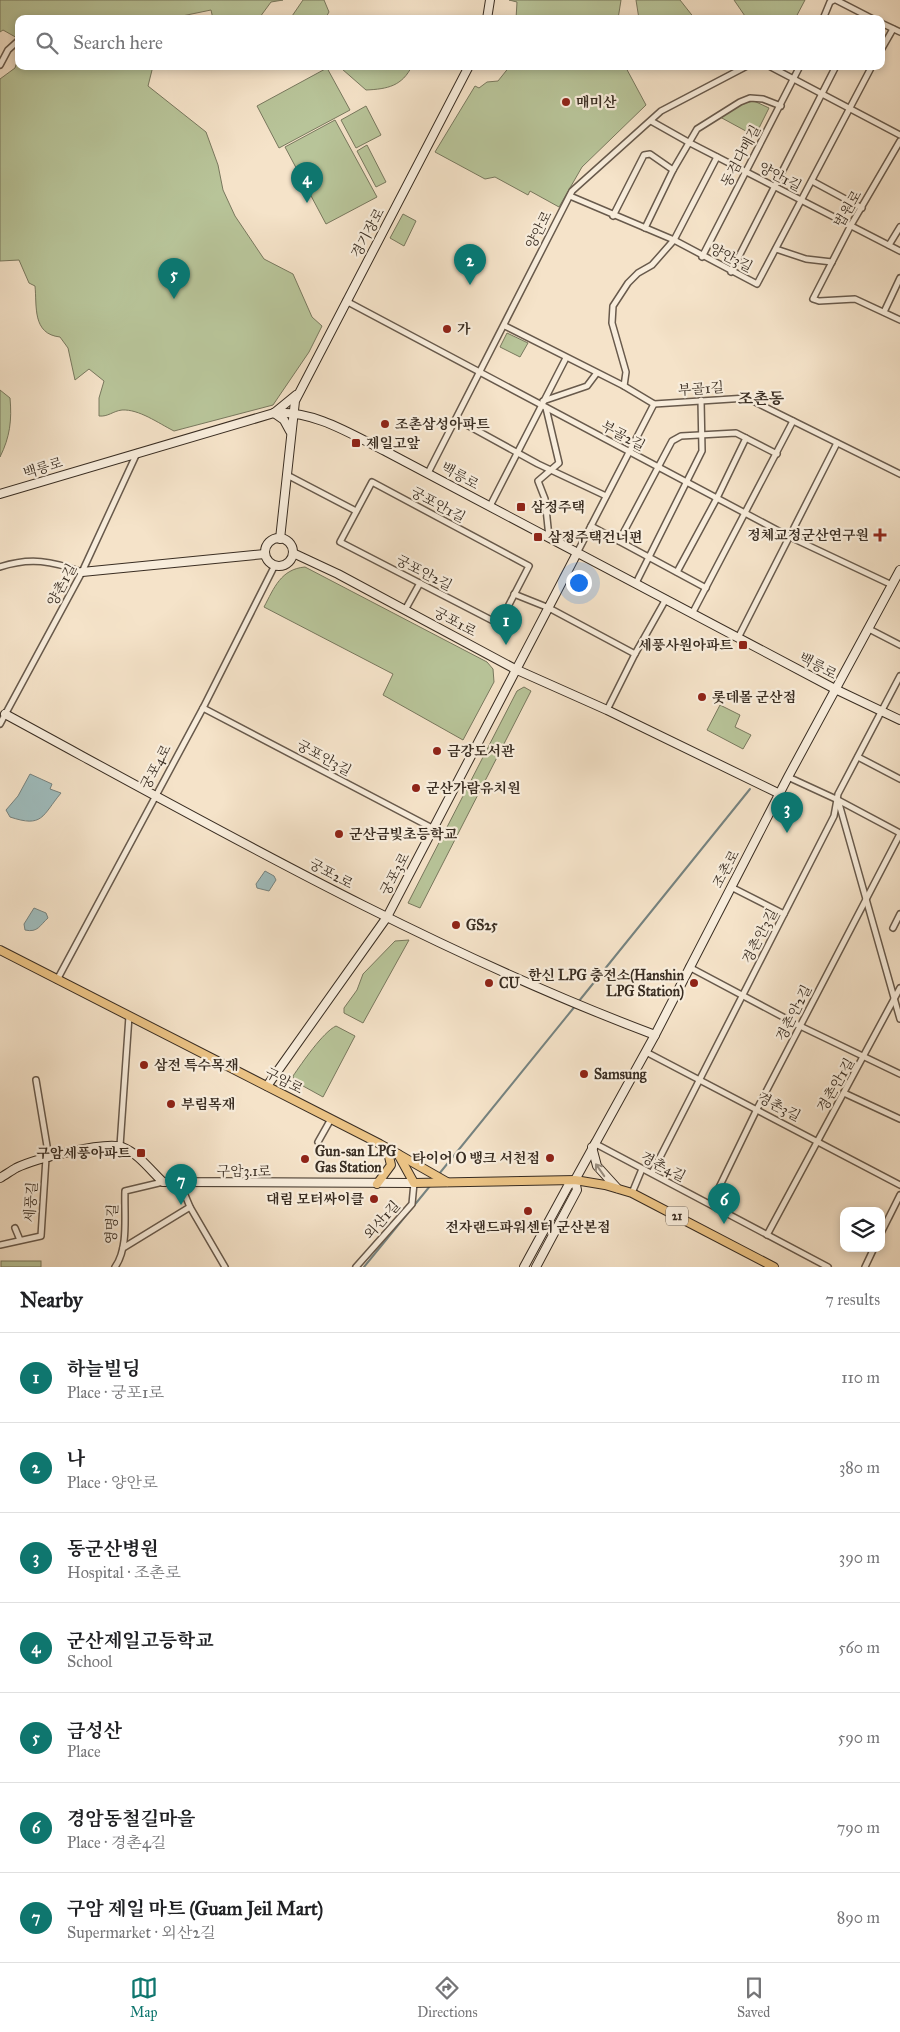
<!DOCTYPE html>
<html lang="en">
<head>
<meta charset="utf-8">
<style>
	body { margin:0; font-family:"IM FELL Great Primer","Noto Serif KR",serif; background:#f6f6f6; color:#202124 }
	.controls { position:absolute; right:15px; bottom:15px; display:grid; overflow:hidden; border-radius:10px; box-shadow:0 2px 8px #0003 }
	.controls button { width:45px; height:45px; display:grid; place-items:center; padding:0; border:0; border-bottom:1px solid #e0e0e0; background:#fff; color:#202124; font:25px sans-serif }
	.you { position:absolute; left:578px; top:582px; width:18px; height:18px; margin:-12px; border:4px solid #fff; border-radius:50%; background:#1a73e8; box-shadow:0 0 0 8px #1a73e833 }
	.badge { display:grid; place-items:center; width:32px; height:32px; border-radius:50%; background:#0f766e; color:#fff; font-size:16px; font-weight:700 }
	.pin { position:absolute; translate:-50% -41px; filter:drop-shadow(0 1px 2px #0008) }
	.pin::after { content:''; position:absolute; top:26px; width:18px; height:15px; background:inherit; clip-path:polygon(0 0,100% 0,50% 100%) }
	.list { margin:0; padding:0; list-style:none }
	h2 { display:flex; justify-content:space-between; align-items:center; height:65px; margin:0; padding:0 20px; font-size:21px }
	h2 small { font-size:16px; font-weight:400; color:#757577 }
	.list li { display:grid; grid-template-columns:32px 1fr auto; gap:15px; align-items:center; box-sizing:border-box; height:90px; padding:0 20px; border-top:1px solid #e0e0e0 }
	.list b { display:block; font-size:19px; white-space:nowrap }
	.list p { margin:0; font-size:16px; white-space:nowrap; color:#757577 }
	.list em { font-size:16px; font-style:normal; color:#757577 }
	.icon { flex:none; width:28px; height:28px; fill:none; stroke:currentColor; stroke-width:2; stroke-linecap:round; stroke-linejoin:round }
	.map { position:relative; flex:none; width:900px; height:1267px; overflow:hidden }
	.search { position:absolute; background:#fff; box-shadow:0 2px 8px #0003; left:15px; right:15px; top:15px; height:55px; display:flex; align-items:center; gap:12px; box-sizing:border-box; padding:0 18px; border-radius:10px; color:#757577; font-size:19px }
	.sheet { height:695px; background:#fff }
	nav { display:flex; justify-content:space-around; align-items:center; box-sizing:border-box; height:70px; border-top:1px solid #e0e0e0; background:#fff; font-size:14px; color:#757577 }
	nav a { display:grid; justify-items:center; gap:2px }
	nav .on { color:#0f766e }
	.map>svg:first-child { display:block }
	.green { fill:#b8c499; stroke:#78785e }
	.water { fill:#9fbdbe; stroke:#768380 }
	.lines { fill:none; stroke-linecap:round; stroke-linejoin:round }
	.stream { stroke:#768380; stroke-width:2 }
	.street-casing { stroke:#685a4c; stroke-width:8 }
	.secondary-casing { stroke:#392d22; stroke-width:10 }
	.primary-casing { stroke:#392d22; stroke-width:10 }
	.street { stroke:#f8eddc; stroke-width:5 }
	.secondary { stroke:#f8eddc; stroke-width:8 }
	.primary { stroke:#eac284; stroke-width:8 }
	.oneway { stroke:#988d7f }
	.poi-dot { fill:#8f2418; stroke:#f8eddc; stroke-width:2 }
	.labels { text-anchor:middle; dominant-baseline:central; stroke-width:4.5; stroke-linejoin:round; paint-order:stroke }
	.shield { fill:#f8eddc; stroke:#72675a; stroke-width:1 }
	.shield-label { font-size:12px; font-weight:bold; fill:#392d22 }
	.poi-label { font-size:14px; font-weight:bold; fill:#392d22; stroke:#f8eddc; text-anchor:start }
	.street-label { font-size:14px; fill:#392d22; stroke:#f8eddc }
	.quarter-label { font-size:16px; font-weight:bold; fill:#392d22; stroke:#f8eddc }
</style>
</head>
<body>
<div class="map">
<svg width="900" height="1267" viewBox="0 0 900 1267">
	<rect width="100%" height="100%" fill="#f5e3c9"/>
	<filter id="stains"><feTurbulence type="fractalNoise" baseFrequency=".004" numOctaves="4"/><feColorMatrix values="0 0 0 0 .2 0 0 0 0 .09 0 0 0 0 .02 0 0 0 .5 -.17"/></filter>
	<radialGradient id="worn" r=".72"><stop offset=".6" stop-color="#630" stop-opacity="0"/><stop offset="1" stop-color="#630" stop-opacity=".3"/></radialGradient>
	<g class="green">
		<path d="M0,0H283L271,2L260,17L213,19L211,10L182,16L180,19H19V39L3,30L0,32Z"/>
		<path d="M303,0H324L329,12L325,19H290Z"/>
		<path d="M509,0H621L618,19H516L517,2Z"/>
		<path d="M636,0H680L695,19H639Z"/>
		<path d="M734,0H805L795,19H747Z"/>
		<path d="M19,55V66H153L148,86L206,132L218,165L223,190L235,216L264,259L293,274L312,317L322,326L309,352L273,405L174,431C158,423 139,409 122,410C113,411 108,417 99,416V398L104,381L89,369L75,380L68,348L60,337C32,334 37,306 35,286L29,283L19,260L0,261V79L15,68Z"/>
		<path d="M345,66H412C402,86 388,89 366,90L342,69Z"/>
		<path d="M510,66H625L646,105L582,167L559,207L530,191L528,195L495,177L485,179L435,152L475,86L479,88L487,82L498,81Z"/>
		<path d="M327,68L350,110L279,148L257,106Z"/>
		<path d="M754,101L769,108L755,136L720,117L744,103Z"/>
		<path d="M366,106L381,135L356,148L341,120Z"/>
		<path d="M335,120L377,197L326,224L285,147Z"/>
		<path d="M367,145L386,182L376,187L357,151Z"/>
		<path d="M403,214L416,221L404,246L390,238Z"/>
		<path d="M507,333L528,343L520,357L500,347Z"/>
		<path d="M0,390L10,398C12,420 10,437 0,457Z"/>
		<path d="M305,567L487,662L493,669L494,682L463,740L383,695L393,674L264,607C274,588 281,569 305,567Z"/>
		<path d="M524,687L531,691L420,908L408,903L517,691Z"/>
		<path d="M720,705L740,715L735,727L751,735L743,749L707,730Z"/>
		<path d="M409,940L363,1023L344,1013V1008L357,990L363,974L395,941Z"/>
		<path d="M336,1026L355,1036L323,1097L294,1081L293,1076C302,1063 323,1032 336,1026Z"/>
		<rect x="1" y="1261" width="40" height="6"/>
	</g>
	<g class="water">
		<path d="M30,774L52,784L50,789L61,793C42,816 43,828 10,817L6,810L18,796Z"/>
		<path d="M265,871L274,876L276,880L269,891L257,888L256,884Z"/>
		<path d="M34,908L46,913L48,918C40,925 38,933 25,930L24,924Z"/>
	</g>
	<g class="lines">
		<g class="stream">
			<path d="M579,1001L750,789"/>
			<path d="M439,1174L576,1005"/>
			<path d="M364,1267L430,1186"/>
		</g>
		<defs>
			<g id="street">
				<path d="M836,0L873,19"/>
				<path d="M823,19L830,2L834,0"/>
				<path d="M881,23L900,32"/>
				<path d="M881,50L893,29"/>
				<path d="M0,65L8,50L19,40"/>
				<path d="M769,66L900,135"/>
				<path d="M651,121L690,143L900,251"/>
				<path d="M900,141L851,225L813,299L819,301L855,299L900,320"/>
				<path d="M812,181L862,208"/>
				<path d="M570,196L674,240L757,284L872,66"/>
				<path d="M613,216L644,155L650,154L673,170"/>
				<path d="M645,228L673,170L697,129L740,102L750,98L763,99L781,106"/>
				<path d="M889,245L900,227"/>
				<path d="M776,249L806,259L832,262"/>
				<path d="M702,257L800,66"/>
				<path d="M731,272L836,66"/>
				<path d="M346,301L790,537L892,585"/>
				<path d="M884,312L900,278"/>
				<path d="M505,326L624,386L654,404L747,398L900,474"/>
				<path d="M624,386L626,372L612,323L613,306L628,283L638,273L652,265L674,240L717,157"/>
				<path d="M543,401L587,386L596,374"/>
				<path d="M546,408L559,463L538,481L545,499L549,537"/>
				<path d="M456,419L538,464L606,496"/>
				<path d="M428,473L572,191L661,111L747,66"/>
				<path d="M289,476L356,511"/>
				<path d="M372,482L529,566L499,624L340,542Z"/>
				<path d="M490,506L566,358"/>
				<path d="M591,526L706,588"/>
				<path d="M619,541L672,441L681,436L736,433L777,454"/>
				<path d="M577,553L654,404"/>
				<path d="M0,567C30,557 52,561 82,572"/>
				<path d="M677,572L717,498L746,438"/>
				<path d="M636,583L702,451L701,400"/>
				<path d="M514,594L549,608L635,654"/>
				<path d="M405,610L420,583"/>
				<path d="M692,614L793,421"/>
				<path d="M869,629L900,645"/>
				<path d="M738,638L837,443"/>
				<path d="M203,708L434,829"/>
				<path d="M607,710L635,654L666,599"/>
				<path d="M0,724L82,572L137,453"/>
				<path d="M858,757L900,779"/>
				<path d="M788,777L838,800L900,833"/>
				<path d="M838,800L900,1019"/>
				<path d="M731,887L784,914"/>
				<path d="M893,928L900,914"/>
				<path d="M689,967L800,1026L900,1074"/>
				<path d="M57,980L203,708L275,565"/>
				<path d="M646,1052L900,1185"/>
				<path d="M36,1080L49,1158"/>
				<path d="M844,1093L900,1119"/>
				<path d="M318,1142L331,1119"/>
				<path d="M594,1143L828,1267"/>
				<path d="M120,1146L129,1016"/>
				<path d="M652,1173L834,816L838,794L900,676"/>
				<path d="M180,1183L190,1207L225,1267"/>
				<path d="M632,1193L642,1169"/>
				<path d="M711,1204L757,1109L900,834"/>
				<path d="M15,1228L20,1240"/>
				<path d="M881,1233L900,1195"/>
				<path d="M767,1235L900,988"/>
				<path d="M0,1245L41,1236L46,1158"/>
				<path d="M123,1248L190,1207"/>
				<path d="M115,1267C129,1248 124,1214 125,1191L163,1182"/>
				<path d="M356,1267L412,1204L414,1183"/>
				<path d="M865,1267L874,1248"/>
			</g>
			<g id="secondary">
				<path d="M487,19L490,0"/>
				<path d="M274,413L296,395"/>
				<path d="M274,413L284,420L290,431"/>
				<path d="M0,494L274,413C313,410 351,434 385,451L835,689L900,720"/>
				<circle cx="279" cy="552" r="14"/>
				<path d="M280,539L295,401L469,66"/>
				<path d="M293,553L338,574L515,669L607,710L780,794"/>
				<path d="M82,572L265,554"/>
				<path d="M5,714C217,829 429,950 655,1035"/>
				<path d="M267,1086L387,917L577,553"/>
				<path d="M592,1147L597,1166L617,1188"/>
				<path d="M0,1178C5,1175 11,1171 16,1168C34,1159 105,1141 122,1147C138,1153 151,1171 163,1182L414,1183"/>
				<path d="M524,1267L568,1186L575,1180L655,1035L788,777L900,570"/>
				<path d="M536,1267L577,1190L575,1180"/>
			</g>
			<g id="primary">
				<path d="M0,950L380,1144L398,1154L414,1183L575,1180L605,1185L632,1193L774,1267"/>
				<path d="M398,1154L447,1182"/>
				<path d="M377,1184L391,1165L387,1148"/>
			</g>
		</defs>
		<use href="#street" class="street-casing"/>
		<use href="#secondary" class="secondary-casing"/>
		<use href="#primary" class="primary-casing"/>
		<use href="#street" class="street"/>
		<use href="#secondary" class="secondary"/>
		<use href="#primary" class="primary"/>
	</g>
	<defs><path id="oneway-shaft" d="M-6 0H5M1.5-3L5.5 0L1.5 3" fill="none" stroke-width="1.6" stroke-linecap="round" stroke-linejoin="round" transform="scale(1.25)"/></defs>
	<use class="oneway" href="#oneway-shaft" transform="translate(600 1170) rotate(-125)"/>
	<g class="poi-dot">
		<circle cx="566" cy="102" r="5"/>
		<circle cx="447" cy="329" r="5"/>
		<circle cx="385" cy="424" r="5"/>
		<rect x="351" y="438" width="10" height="10" rx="2.5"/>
		<rect x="516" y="502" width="10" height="10" rx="2.5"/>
		<path d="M877.5 527.5h5v5h5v5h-5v5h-5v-5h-5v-5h5z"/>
		<rect x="533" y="532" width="10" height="10" rx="2.5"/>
		<rect x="738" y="640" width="10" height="10" rx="2.5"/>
		<circle cx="702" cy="697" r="5"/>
		<circle cx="437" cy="751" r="5"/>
		<circle cx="416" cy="788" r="5"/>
		<circle cx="339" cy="834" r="5"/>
		<circle cx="456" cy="925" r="5"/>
		<circle cx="489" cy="983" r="5"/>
		<circle cx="694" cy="983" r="5"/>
		<circle cx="144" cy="1065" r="5"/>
		<circle cx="584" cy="1074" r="5"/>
		<circle cx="171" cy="1104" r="5"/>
		<rect x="136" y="1148" width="10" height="10" rx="2.5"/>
		<circle cx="550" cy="1158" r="5"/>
		<circle cx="305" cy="1159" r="5"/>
		<circle cx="374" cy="1199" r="5"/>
		<circle cx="528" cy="1211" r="5"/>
	</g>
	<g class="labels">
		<rect class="shield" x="666" y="1206.5" width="22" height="19" rx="4"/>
		<g class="shield-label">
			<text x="677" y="1216">21</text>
		</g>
		<g class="poi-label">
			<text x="576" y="102">매미산</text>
			<text x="457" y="329">가</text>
			<text x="395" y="424">조촌삼성아파트</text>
			<text x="366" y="443">제일고앞</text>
			<text x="531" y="507">삼정주택</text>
			<text x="869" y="535" text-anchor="end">정체교정군산연구원</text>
			<text x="548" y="537">삼정주택건너편</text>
			<text x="733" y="645" text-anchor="end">세풍사원아파트</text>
			<text x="712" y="697">롯데몰 군산점</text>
			<text x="447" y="751">금강도서관</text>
			<text x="426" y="788">군산가람유치원</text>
			<text x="349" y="834">군산금빛초등학교</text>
			<text x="466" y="925">GS25</text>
			<text x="684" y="975" text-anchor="end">한신 LPG 충전소(Hanshin<tspan x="684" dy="16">LPG Station)</tspan></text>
			<text x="499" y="983">CU</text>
			<text x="154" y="1065">삼전 특수목재</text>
			<text x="594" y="1074">Samsung</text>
			<text x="181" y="1104">부림목재</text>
			<text x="315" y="1151">Gun-san LPG<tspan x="315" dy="16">Gas Station</tspan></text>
			<text x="131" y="1153" text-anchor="end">구암세풍아파트</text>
			<text x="540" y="1158" text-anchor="end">타이어 O 뱅크 서천점</text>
			<text x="364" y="1199" text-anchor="end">대림 모터싸이클</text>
			<text x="528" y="1227" text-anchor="middle">전자랜드파워센터 군산본점</text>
		</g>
		<g class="street-label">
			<text transform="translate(741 156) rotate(-62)">동검다메길</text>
			<text transform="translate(780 177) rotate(27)">양안1길</text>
			<text transform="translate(848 209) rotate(-60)">법원로</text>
			<text transform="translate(539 230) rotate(-63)">양안로</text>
			<text transform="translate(368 233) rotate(-62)">경기장로</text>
			<text transform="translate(731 258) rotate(27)">양안3길</text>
			<text transform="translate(701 389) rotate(-4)">부골1길</text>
			<text transform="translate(623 436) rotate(28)">부골2길</text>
			<text transform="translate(43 468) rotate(-17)">백릉로</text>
			<text transform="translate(460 476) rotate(29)">백릉로</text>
			<text transform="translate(438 505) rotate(28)">궁포안1길</text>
			<text transform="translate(424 573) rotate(27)">궁포안2길</text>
			<text transform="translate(62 585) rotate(-62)">양촌1길</text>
			<text transform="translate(455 622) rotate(28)">궁포1로</text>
			<text transform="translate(818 666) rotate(28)">백릉로</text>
			<text transform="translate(324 758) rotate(28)">궁포안3길</text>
			<text transform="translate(156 767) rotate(-62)">궁포4로</text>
			<text transform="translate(726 869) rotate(-62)">조촌로</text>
			<text transform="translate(331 874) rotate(28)">궁포2로</text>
			<text transform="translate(395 874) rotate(-62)">궁포3로</text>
			<text transform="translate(760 936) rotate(-63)">경촌안3길</text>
			<text transform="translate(794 1013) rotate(-63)">경촌안2길</text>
			<text transform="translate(284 1081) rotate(27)">구암로</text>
			<text transform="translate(836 1085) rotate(-60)">경촌안1길</text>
			<text transform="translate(779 1107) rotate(27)">경촌3길</text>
			<text transform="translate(663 1167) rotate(27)">경촌4길</text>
			<text x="244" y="1171">구암3.1로</text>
			<text transform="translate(31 1202) rotate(-86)">세풍길</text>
			<text transform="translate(382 1220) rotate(-48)">외산1길</text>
			<text transform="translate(112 1224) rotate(-87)">영명길</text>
		</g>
		<g class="quarter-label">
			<text x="761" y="398">조촌동</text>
		</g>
	</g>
	<rect width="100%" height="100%" filter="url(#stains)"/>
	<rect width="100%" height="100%" fill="url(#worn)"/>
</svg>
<div class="controls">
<button><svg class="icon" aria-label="layers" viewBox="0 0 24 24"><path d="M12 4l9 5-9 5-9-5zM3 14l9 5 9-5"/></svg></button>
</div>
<div class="you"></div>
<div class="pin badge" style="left:506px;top:645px">1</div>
<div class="pin badge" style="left:470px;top:285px">2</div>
<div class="pin badge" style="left:787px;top:833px">3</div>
<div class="pin badge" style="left:307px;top:203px">4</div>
<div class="pin badge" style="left:174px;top:299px">5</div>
<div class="pin badge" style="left:724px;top:1224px">6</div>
<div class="pin badge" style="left:181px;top:1205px">7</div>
<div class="search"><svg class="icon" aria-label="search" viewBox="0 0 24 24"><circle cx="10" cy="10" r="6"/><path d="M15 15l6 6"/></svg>Search here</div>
</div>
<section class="sheet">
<h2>Nearby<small>7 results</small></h2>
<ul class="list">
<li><span class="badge">1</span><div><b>하늘빌딩</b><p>Place · 궁포1로</p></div><em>110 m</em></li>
<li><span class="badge">2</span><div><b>나</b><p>Place · 양안로</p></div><em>380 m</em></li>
<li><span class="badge">3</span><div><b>동군산병원</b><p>Hospital · 조촌로</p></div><em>390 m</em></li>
<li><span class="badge">4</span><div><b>군산제일고등학교</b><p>School</p></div><em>560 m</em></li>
<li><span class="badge">5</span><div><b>금성산</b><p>Place</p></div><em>590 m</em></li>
<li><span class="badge">6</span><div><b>경암동철길마을</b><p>Place · 경촌4길</p></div><em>790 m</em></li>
<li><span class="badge">7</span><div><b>구암 제일 마트 (Guam Jeil Mart)</b><p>Supermarket · 외산2길</p></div><em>890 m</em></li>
</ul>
</section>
<nav>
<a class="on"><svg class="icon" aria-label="map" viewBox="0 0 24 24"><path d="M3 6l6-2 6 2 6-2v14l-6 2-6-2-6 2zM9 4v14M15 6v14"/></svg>Map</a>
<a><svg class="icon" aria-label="directions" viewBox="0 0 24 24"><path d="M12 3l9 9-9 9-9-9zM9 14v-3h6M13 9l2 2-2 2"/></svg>Directions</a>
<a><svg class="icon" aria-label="saved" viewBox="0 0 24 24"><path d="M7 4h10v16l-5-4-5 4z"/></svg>Saved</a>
</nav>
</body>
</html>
